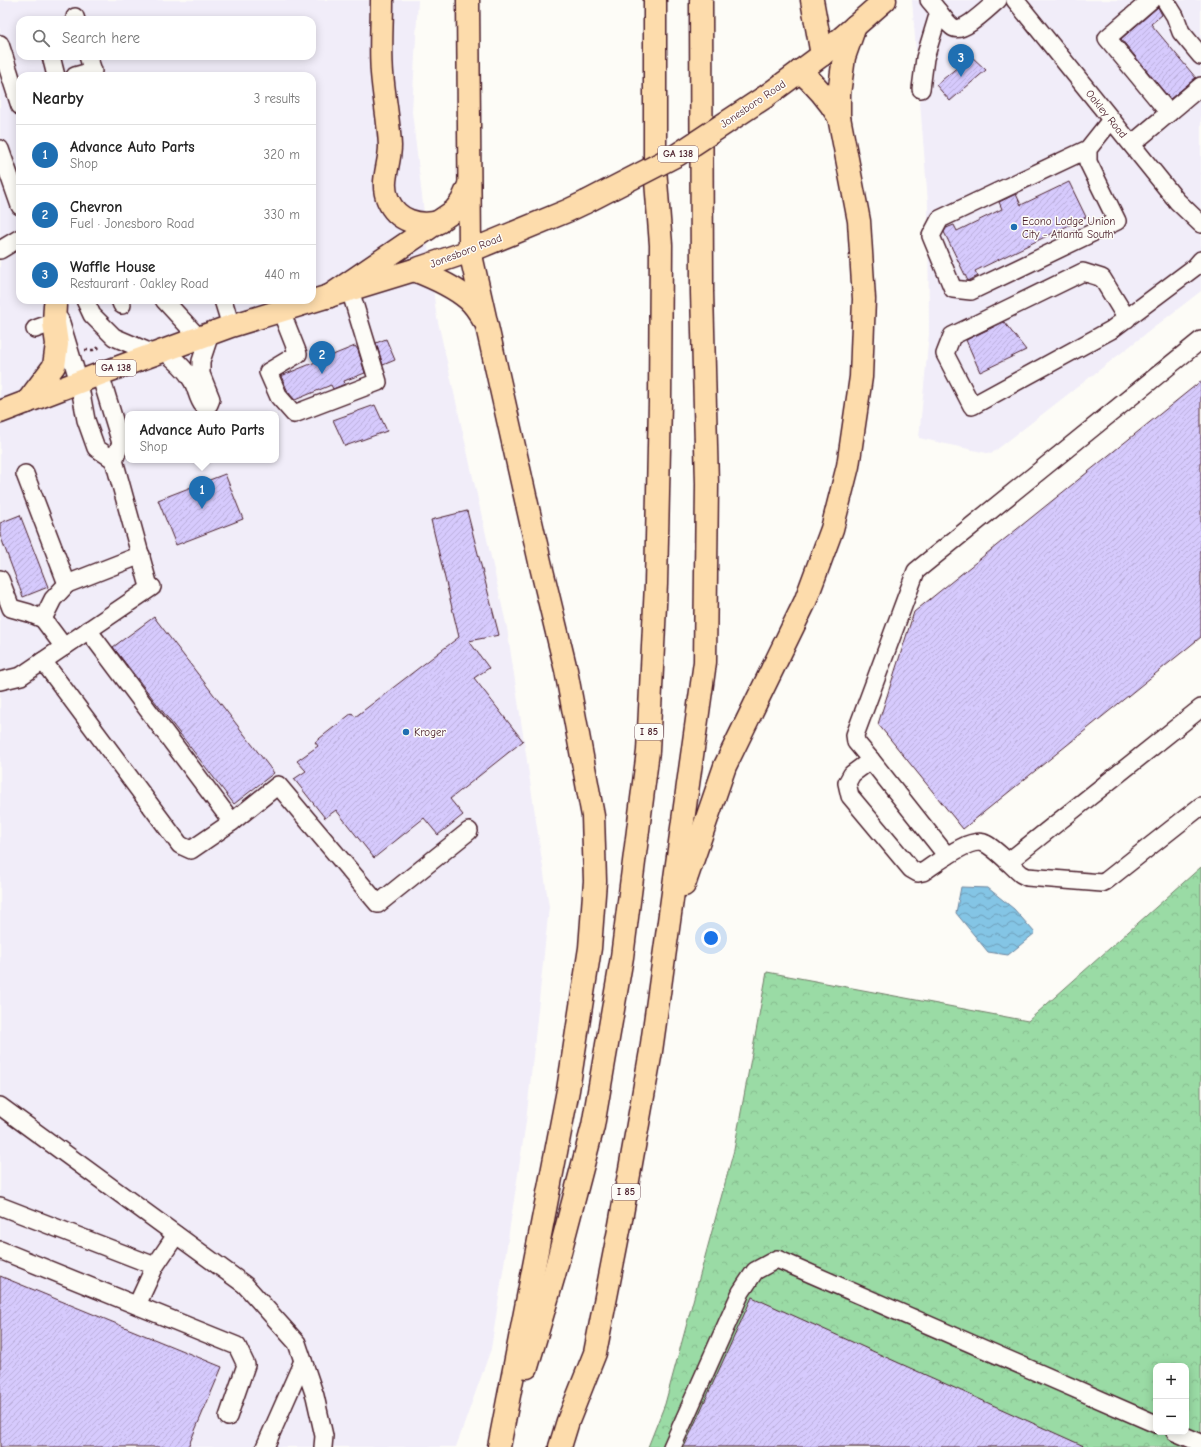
<!DOCTYPE html>
<html lang="en">
<head>
<meta charset="utf-8">
<style>
	body { margin:0; font-family:"Comic Neue",sans-serif; background:#f6f6f6; color:#222 }
	.controls { position:absolute; right:12px; bottom:12px; display:grid; overflow:hidden; border-radius:8px; box-shadow:0 2px 10px #0003 }
	.controls button { width:36px; height:36px; display:grid; place-items:center; padding:0; border:0; border-bottom:1px solid #e0e0e0; background:#fff; color:#222; font:20px sans-serif }
	.you { position:absolute; left:711px; top:938px; width:14px; height:14px; margin:-10px; border:3px solid #fff; border-radius:50%; background:#1a73e8; box-shadow:0 0 0 6px #1a73e833 }
	.badge { display:grid; place-items:center; width:26px; height:26px; border-radius:50%; background:#1f6fb2; color:#fff; font-size:13px; font-weight:700 }
	.pin { position:absolute; translate:-50% -33px; filter:drop-shadow(0 1px 2px #0008) }
	.pin::after { content:''; position:absolute; top:21px; width:14px; height:12px; background:inherit; clip-path:polygon(0 0,100% 0,50% 100%) }
	.popup { position:absolute; left:125px; top:411px; width:154px; height:52px; box-sizing:border-box; display:grid; place-content:center; border-radius:8px; background:#fff; filter:drop-shadow(0 1px 3px #0005); font-size:13px; white-space:nowrap; color:#767676 }
	.popup b { font-size:15px; color:#222 }
	.popup::after { content:''; position:absolute; left:50%; top:100%; margin-left:-8px; border:8px solid transparent; border-top-color:#fff }
	.list { margin:0; padding:0; list-style:none }
	h2 { display:flex; justify-content:space-between; align-items:center; height:52px; margin:0; padding:0 16px; font-size:17px }
	h2 small { font-size:13px; font-weight:400; color:#767676 }
	.list li { display:grid; grid-template-columns:26px 1fr auto; gap:12px; align-items:center; box-sizing:border-box; height:60px; padding:0 16px; border-top:1px solid #e0e0e0 }
	.list b { display:block; font-size:15px; white-space:nowrap }
	.list p { margin:0; font-size:13px; white-space:nowrap; color:#767676 }
	.list em { font-size:13px; font-style:normal; color:#767676 }
	.icon { flex:none; width:22px; height:22px; fill:none; stroke:currentColor; stroke-width:2; stroke-linecap:round; stroke-linejoin:round }
	.map { position:relative; flex:none; width:1201px; height:1447px; overflow:hidden }
	.search { position:absolute; background:#fff; box-shadow:0 2px 10px #0003; left:16px; top:16px; width:300px; height:44px; display:flex; align-items:center; gap:10px; box-sizing:border-box; padding:0 14px; border-radius:12px; color:#767676; font-size:15px }
	.panel { position:absolute; background:#fff; box-shadow:0 2px 10px #0003; left:16px; top:72px; width:300px; height:232px; border-radius:12px }
	.map>svg:first-child { display:block }
	.built { fill:#f1edf9; fill-rule:evenodd }
	.forest { fill:url(#forest-crowns); stroke:#727d68; fill-rule:evenodd }
	.water { fill:url(#water-waves); stroke:#6d839b }
	.building { fill:url(#building-hatch); stroke:#4a1f2b }
	.lines { fill:none; stroke-linecap:round; stroke-linejoin:round }
	.minor-casing { stroke:#4a1f2b; stroke-width:20 }
	.major-casing { stroke:#4a1f2b; stroke-width:25 }
	.highway-casing { stroke:#4a1f2b; stroke-width:25 }
	.path { stroke:#4a1f2b; stroke-width:2.5; stroke-dasharray:3 3; stroke-linecap:butt }
	.minor { stroke:#fdfcf7; stroke-width:17 }
	.major { stroke:#fddcac; stroke-width:22 }
	.highway { stroke:#fddcac; stroke-width:22 }
	.highway-bridge-casing { stroke:#4a1f2b; stroke-width:25; stroke-linecap:butt }
	.highway-bridge { stroke:#fddcac; stroke-width:22 }
	.poi-dot { fill:#1f6fb2; stroke:#fdfcf7; stroke-width:1.5 }
	.labels { text-anchor:middle; dominant-baseline:central; stroke-width:3; stroke-linejoin:round; paint-order:stroke }
	.shield { fill:#fdfcf7; stroke:#806168; stroke-width:1 }
	.shield-label { font-size:10px; font-weight:bold; fill:#4a1f2b }
	.street-label { font-size:11px; fill:#4a1f2b; stroke:#fdfcf7 }
	.poi-label { font-size:11px; fill:#4a1f2b; stroke:#fdfcf7; text-anchor:start }
</style>
</head>
<body>
<div class="map">
<svg width="1201" height="1447" viewBox="0 0 1201 1447">
	<defs>
		<pattern id="forest-crowns" width="20" height="18" patternUnits="userSpaceOnUse"><rect width="20" height="18" fill="#9adba5"/><path d="M2 6a3 3 0 1 1 6 0M12 15a3 3 0 1 1 6 0" fill="none" stroke="#86bc8e"/></pattern>
		<pattern id="water-waves" width="16" height="10" patternUnits="userSpaceOnUse"><rect width="16" height="10" fill="#84c5e5"/><path d="M0 5q4-4 8 0t8 0" fill="none" stroke="#6e9fba"/></pattern>
		<pattern id="building-hatch" width="6" height="6" patternUnits="userSpaceOnUse"><rect width="6" height="6" fill="#d6cafd"/><path d="M-1 1l2-2M0 6l6-6M5 7l2-2" fill="none" stroke="#b9add9"/></pattern>
	</defs>
	<rect width="100%" height="100%" fill="#fdfcf7"/>
	<filter id="ink" filterUnits="userSpaceOnUse"><feTurbulence type="fractalNoise" baseFrequency=".025" numOctaves="2"/><feDisplacementMap in="SourceGraphic" scale="8" xChannelSelector="R" yChannelSelector="G"/><feConvolveMatrix kernelMatrix="1 2 1 2 8 2 1 2 1" color-interpolation-filters="sRGB"/></filter>
	<g filter="url(#ink)">
		<g class="built">
			<path d="M0,0H418L412,112L436,313L507,628L549,907L526,1122L491,1349L456,1447H0ZM20,20H312V56H20ZM20,76H312V300H20ZM128,414H276V460H128Z"/>
			<path d="M912,0H1201V291L991,454L919,438L929,334L928,203Z"/>
		</g>
		<path class="forest" d="M1201,867V1447H648L665,1404L734,1150L767,972L1028,1021ZM1156,1366H1186V1432H1156Z"/>
		<path class="water" d="M961,887L988,888L1014,909L1035,933L1008,955L988,952L956,913Z"/>
		<g class="building">
			<path d="M1158,7L1162,15L1151,24L1196,78L1170,99L1121,39Z"/>
			<path d="M971,56L986,70L950,101L936,85Z"/>
			<path d="M1069,182L1086,217L975,271L978,276L968,281L944,232L946,228L954,225L957,231L1002,209L999,202L1016,194L1021,205Z"/>
			<path d="M1004,322L1026,350L980,372L966,340Z"/>
			<path d="M386,339L395,360L383,365L376,343Z"/>
			<path d="M355,346L358,350L365,373L344,381L345,384L333,389L331,385L295,400L288,392L281,376Z"/>
			<path d="M1201,381V637L963,829L878,724L914,612Z"/>
			<path d="M375,405L387,431L345,446L333,420Z"/>
			<path d="M225,474L243,519L176,545L158,500Z"/>
			<path d="M467,511L499,635L469,641L489,668L474,678L523,741L450,799L463,815L438,835L424,818L374,858L336,810L325,818L294,779L306,771L297,761L318,746L315,742L352,713L355,717L459,637L431,520Z"/>
			<path d="M20,515L48,587L23,597L0,535V523Z"/>
			<path d="M154,617L274,773L234,804L113,647Z"/>
			<path d="M0,1276L222,1367L188,1447H0Z"/>
			<path d="M752,1297L1086,1447H684Z"/>
		</g>
		<g class="lines">
			<defs>
				<g id="minor">
					<path d="M929,0C936,7 946,24 954,28C964,33 990,6 998,0"/>
					<path id="s1" d="M1015,0L1177,201L1201,224"/>
					<path d="M1151,0L1107,38L1169,113"/>
					<path d="M1165,0L1175,16L1181,32L1201,56"/>
					<path d="M75,17L76,20"/>
					<path d="M0,44L20,106"/>
					<path d="M51,56L56,76"/>
					<path d="M75,76L93,71L88,56"/>
					<path d="M921,89L925,58L939,12"/>
					<path d="M1132,144L1201,86"/>
					<path d="M0,149L20,206"/>
					<path d="M1088,149L940,219L931,236L953,289L971,291L1117,221L1088,162V149L1111,120"/>
					<path d="M0,250L20,238"/>
					<path d="M85,300L92,315L114,337L154,354"/>
					<path d="M120,300L122,305"/>
					<path d="M164,300L199,338"/>
					<path d="M223,300L231,326"/>
					<path d="M281,311L298,354L268,372L279,397L294,414L378,382L350,290"/>
					<path d="M1127,319L1102,278L1083,272L952,336L945,354L972,406L1111,330L1195,267L1201,260"/>
					<path d="M61,323L79,382L86,420L96,448L114,460"/>
					<path d="M35,329L60,320"/>
					<path d="M1201,340L916,571L855,735L856,742L871,760L852,774L847,783L850,796L911,869L918,873L923,872C936,864 971,835 986,844C996,849 1012,866 1021,874L1027,877L1102,883L1106,881L1201,806"/>
					<path d="M164,351C174,359 185,368 191,379C197,387 197,398 203,405L209,404L211,399L201,374V361L210,334"/>
					<path d="M100,374L121,443L114,460L148,583"/>
					<path d="M25,474L67,584L141,555"/>
					<path d="M0,579L11,608L29,613L43,619L64,647"/>
					<path d="M43,619L53,599L67,584"/>
					<path d="M88,630L232,822L278,785L378,904L469,831"/>
					<path d="M43,661L180,845L191,850L232,822"/>
					<path d="M0,681L21,676L152,587"/>
					<path d="M871,760L947,856"/>
					<path d="M1008,862L1201,708"/>
					<path d="M0,1106L245,1285L297,1343L315,1396L324,1436L323,1447"/>
					<path d="M0,1206L155,1266"/>
					<path d="M0,1250L237,1346L246,1365L228,1417"/>
					<path d="M137,1305L155,1266L176,1235"/>
					<path d="M1175,1432L1201,1443"/>
					<path d="M265,1447L303,1361"/>
					<path d="M672,1447L741,1292L755,1271L777,1259L1156,1424"/>
				</g>
				<g id="major">
					<path d="M27,402L54,366L57,344L54,323L55,305"/>
					<path d="M0,412L100,374L231,326L414,270L470,251"/>
				</g>
				<g id="highway">
					<path d="M382,0C382,24 380,49 382,73C384,98 389,122 390,146C390,165 380,182 388,200C397,221 419,227 439,222"/>
					<path d="M468,0L470,251L540,562L566,670L593,816L595,881L590,948L568,1090L499,1447"/>
					<path d="M812,0L822,55"/>
					<path d="M800,71C816,85 828,99 839,117"/>
					<path d="M765,97L822,55L885,0"/>
					<path d="M470,251L567,211L586,202"/>
					<path d="M414,270C432,277 453,286 468,299C474,304 479,312 483,319"/>
					<path d="M328,297L454,211L462,201L469,185"/>
					<path d="M684,885L725,766L805,602L832,529L848,466L861,377L864,299L859,221L839,117V94L844,57L855,26"/>
					<path d="M527,1367L554,1275L593,1126L622,957L648,751L656,584L660,402L661,245L655,168V0"/>
					<path d="M560,1447L568,1421L595,1353L620,1225L651,1051L705,662L707,484L702,292L701,0"/>
				</g>
			</defs>
			<use href="#minor" class="minor-casing"/>
			<use href="#major" class="major-casing"/>
			<use href="#highway" class="highway-casing"/>
			<path class="path" d="M85,350H93L100,347"/>
			<use href="#minor" class="minor"/>
			<use href="#major" class="major"/>
			<use href="#highway" class="highway"/>
			<defs>
				<path id="highway-bridge" d="M586,202L677,155L765,97"/>
			</defs>
			<use href="#highway-bridge" class="highway-bridge-casing"/>
			<use href="#highway-bridge" class="highway-bridge"/>
		</g>
	</g>
	<g class="poi-dot">
		<circle cx="1014" cy="227" r="4"/>
		<circle cx="406" cy="732" r="4"/>
	</g>
	<g class="labels">
		<g class="shield">
			<rect x="658" y="146" width="40" height="16" rx="3"/>
			<rect x="96" y="360" width="40" height="16" rx="3"/>
			<rect x="635" y="724" width="28" height="16" rx="3"/>
			<rect x="612" y="1184" width="28" height="16" rx="3"/>
		</g>
		<g class="shield-label">
			<text x="678" y="154">GA 138</text>
			<text x="116" y="368">GA 138</text>
			<text x="649" y="732">I 85</text>
			<text x="626" y="1192">I 85</text>
		</g>
		<g class="street-label">
			<text transform="translate(753 104) rotate(-34)">Jonesboro Road</text>
			<text stroke="none"><textPath href="#s1" startOffset="146">Oakley Road</textPath></text>
			<text transform="translate(466 251) rotate(-21)">Jonesboro Road</text>
		</g>
		<g class="poi-label">
			<text x="1022" y="221">Econo Lodge Union<tspan x="1022" dy="13">City - Atlanta South</tspan></text>
			<text x="414" y="732">Kroger</text>
		</g>
	</g>
</svg>
<div class="controls">
<button>+</button>
<button>−</button>
</div>
<div class="you"></div>
<div class="pin badge" style="left:202px;top:509px">1</div>
<div class="popup"><b>Advance Auto Parts</b>Shop</div>
<div class="pin badge" style="left:322px;top:374px">2</div>
<div class="pin badge" style="left:961px;top:77px">3</div>
<div class="search"><svg class="icon" aria-label="search" viewBox="0 0 24 24"><circle cx="10" cy="10" r="6"/><path d="M15 15l6 6"/></svg>Search here</div>
<section class="panel">
<h2>Nearby<small>3 results</small></h2>
<ul class="list">
<li><span class="badge">1</span><div><b>Advance Auto Parts</b><p>Shop</p></div><em>320 m</em></li>
<li><span class="badge">2</span><div><b>Chevron</b><p>Fuel · Jonesboro Road</p></div><em>330 m</em></li>
<li><span class="badge">3</span><div><b>Waffle House</b><p>Restaurant · Oakley Road</p></div><em>440 m</em></li>
</ul>
</section>
</div>
</body>
</html>
